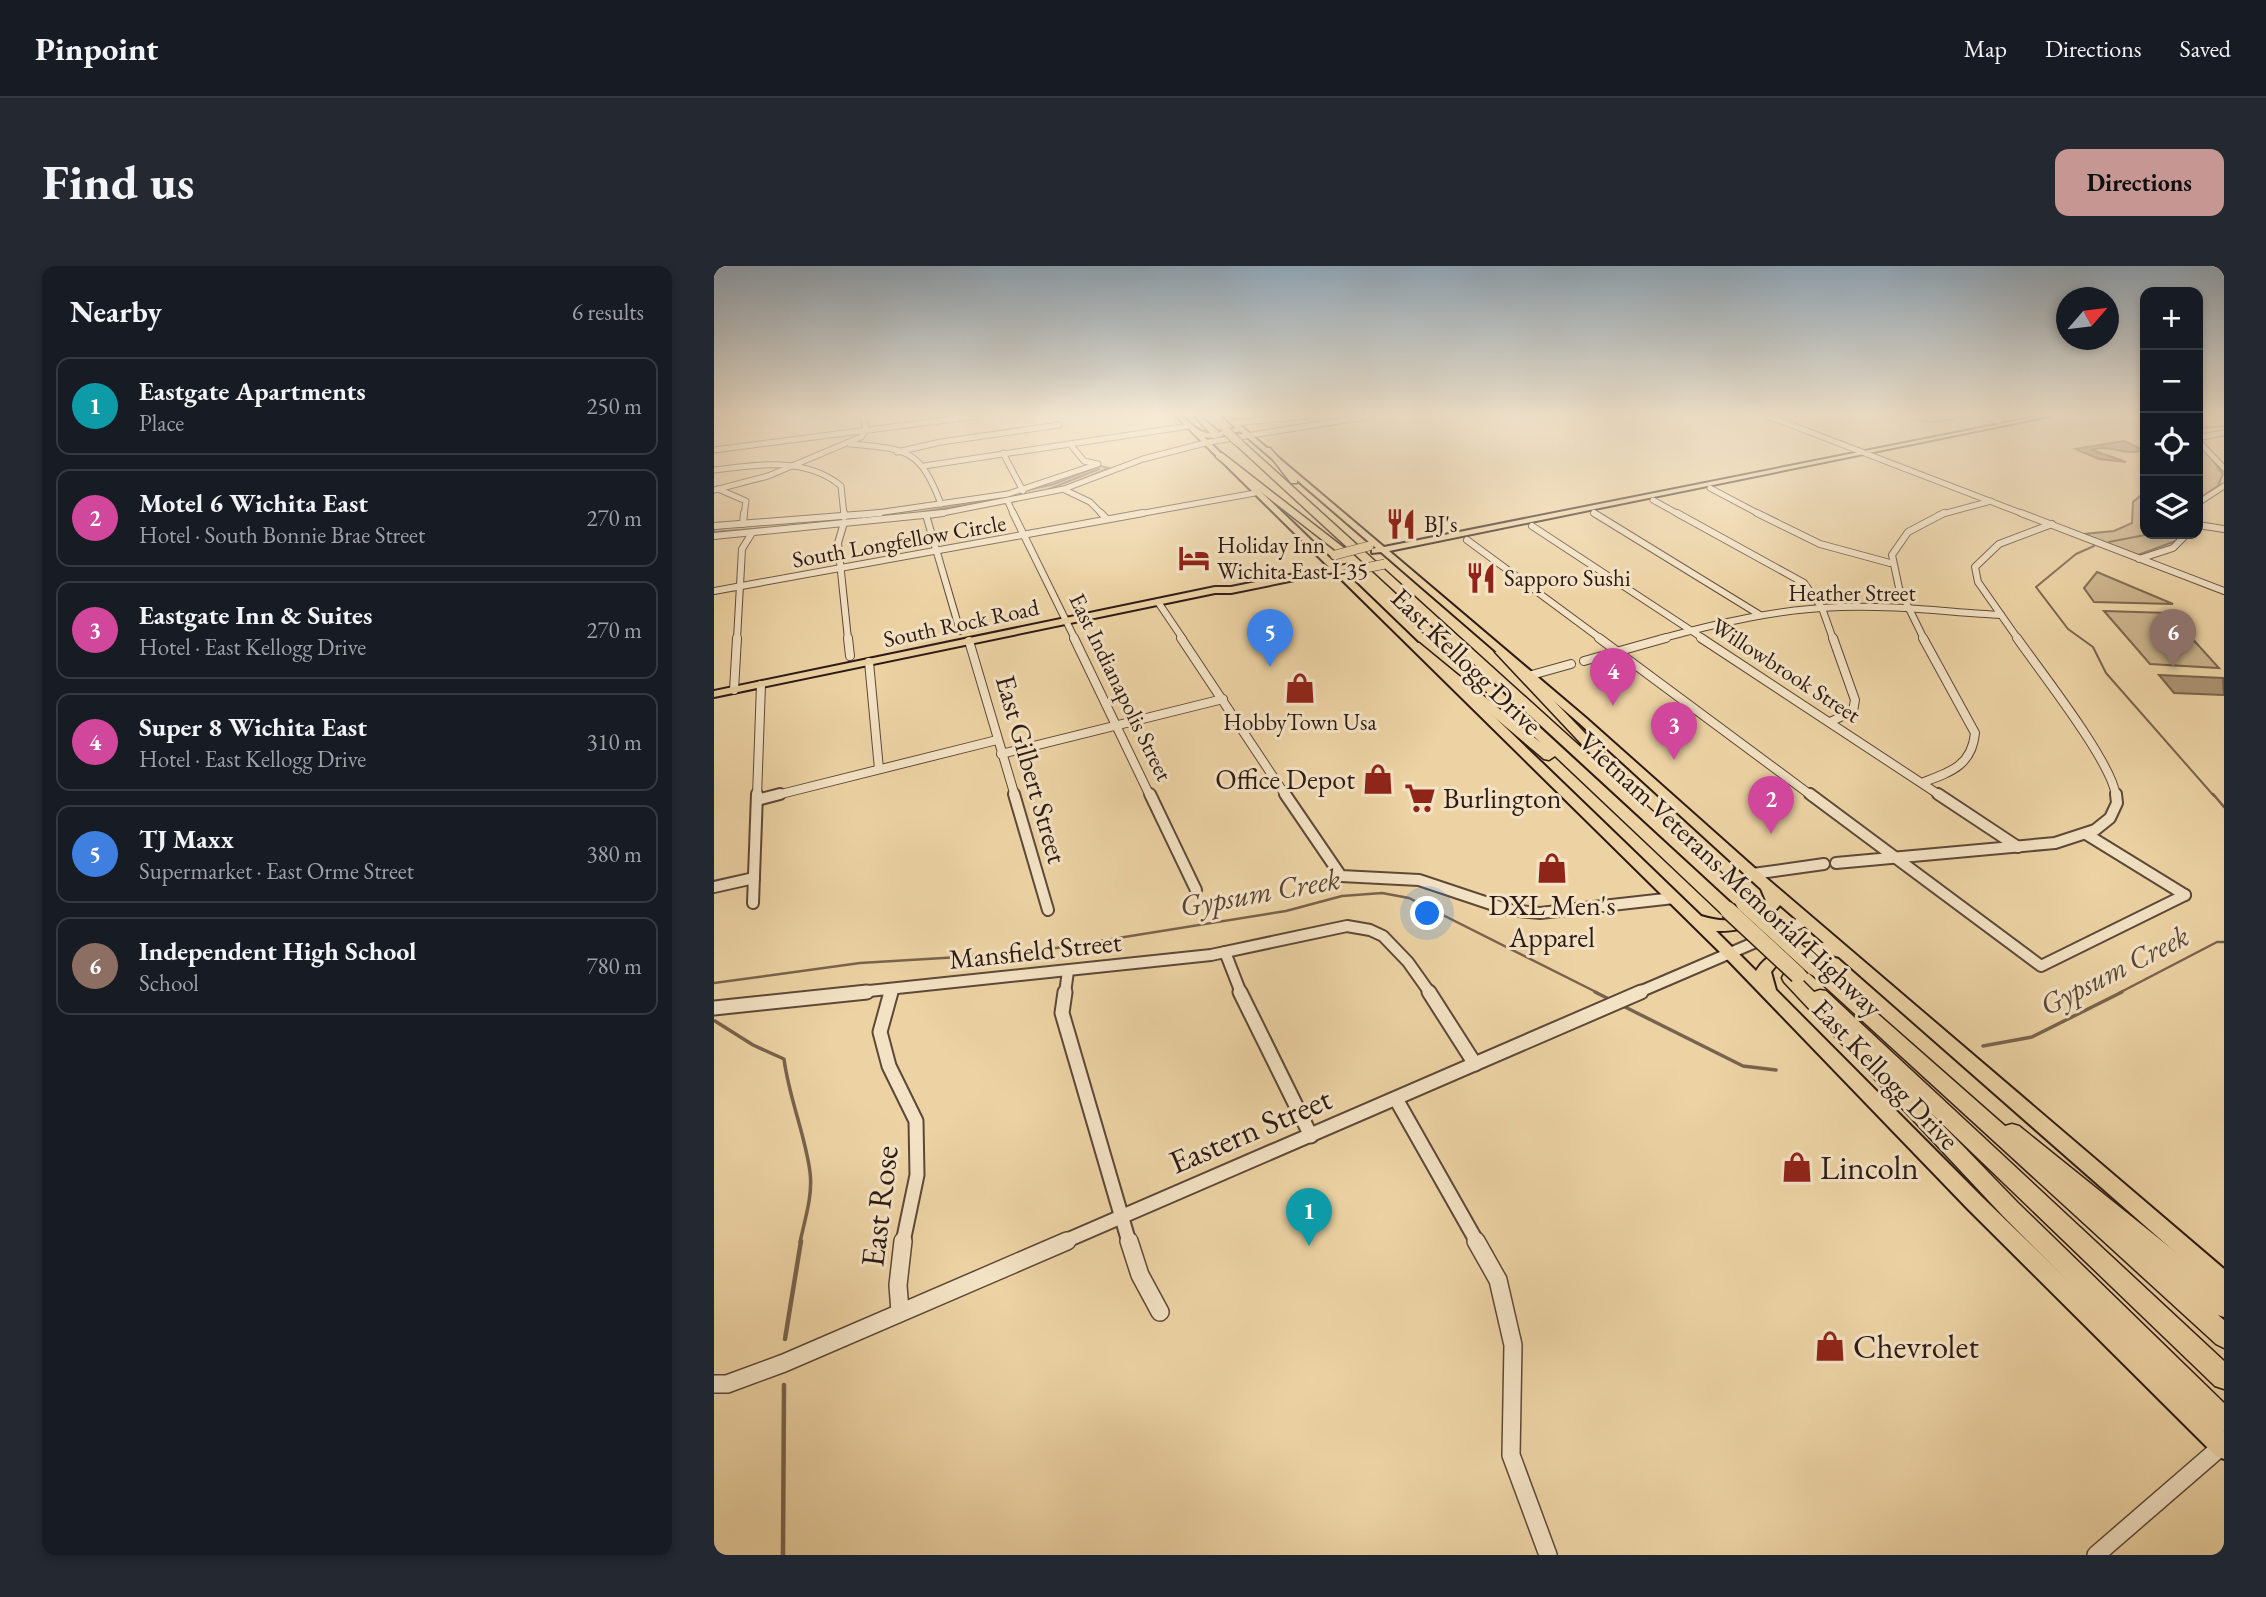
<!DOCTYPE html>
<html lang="en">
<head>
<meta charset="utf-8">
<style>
	body { margin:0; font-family:"EB Garamond",serif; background:#242831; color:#f1f3f6 }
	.controls { position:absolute; right:21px; top:21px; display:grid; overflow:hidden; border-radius:14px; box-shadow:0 4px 10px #0003 }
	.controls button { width:63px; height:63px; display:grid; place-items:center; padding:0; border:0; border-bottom:2px solid #363941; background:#171b24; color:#f1f3f6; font:35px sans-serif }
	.compass { position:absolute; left:1342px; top:21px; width:63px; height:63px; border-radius:50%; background:#171b24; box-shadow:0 4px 10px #0003; rotate:62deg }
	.you { position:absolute; left:714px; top:648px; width:24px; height:24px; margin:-18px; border:5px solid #fff; border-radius:50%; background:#1a73e8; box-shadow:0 0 0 10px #1a73e833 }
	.badge { display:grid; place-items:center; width:46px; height:46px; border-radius:50%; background:#c59692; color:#fff; font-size:23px; font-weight:700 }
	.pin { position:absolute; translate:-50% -58px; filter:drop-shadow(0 2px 4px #0008) }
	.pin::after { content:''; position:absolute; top:37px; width:24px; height:21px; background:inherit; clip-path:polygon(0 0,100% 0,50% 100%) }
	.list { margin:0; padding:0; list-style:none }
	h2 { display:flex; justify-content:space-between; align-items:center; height:91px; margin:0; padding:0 28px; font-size:30px }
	h2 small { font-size:23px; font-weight:400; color:#9ea1a6 }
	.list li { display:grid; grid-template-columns:46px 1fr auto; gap:21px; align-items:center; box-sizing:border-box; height:98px; margin:0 14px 14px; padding:0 14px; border:2px solid #363941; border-radius:14px }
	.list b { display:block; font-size:26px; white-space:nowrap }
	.list p { margin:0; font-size:23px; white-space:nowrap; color:#9ea1a6 }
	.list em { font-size:23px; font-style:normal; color:#9ea1a6 }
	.icon { flex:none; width:38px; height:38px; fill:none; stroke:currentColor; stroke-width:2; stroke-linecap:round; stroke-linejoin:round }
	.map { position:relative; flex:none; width:1510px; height:1289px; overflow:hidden; border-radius:14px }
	header { display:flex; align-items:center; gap:42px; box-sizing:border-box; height:98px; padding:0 35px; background:#171b24; border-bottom:2px solid #363941 }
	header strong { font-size:33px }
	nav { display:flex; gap:38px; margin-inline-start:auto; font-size:24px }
	.intro { display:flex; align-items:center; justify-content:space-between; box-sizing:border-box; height:168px; padding:0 42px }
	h1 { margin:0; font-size:49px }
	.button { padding:18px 32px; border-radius:14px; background:#c59692; color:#111; font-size:24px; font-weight:700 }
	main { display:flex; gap:42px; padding:0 42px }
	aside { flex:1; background:#171b24; border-radius:14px; box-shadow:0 4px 10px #0003 }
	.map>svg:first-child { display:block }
	.green { fill:#ccb48c; stroke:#7c6750; stroke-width:2 }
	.water { fill:#ac9473; stroke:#79634d; stroke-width:2 }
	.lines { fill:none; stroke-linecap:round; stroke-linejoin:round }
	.stream-far3 { stroke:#79634d; stroke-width:2 }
	.stream-far2 { stroke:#79634d; stroke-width:2.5 }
	.stream-far1 { stroke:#79634d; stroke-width:3.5 }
	.stream { stroke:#79634d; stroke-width:4.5 }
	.minor-far5-casing { stroke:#5d4838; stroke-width:7 }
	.minor-far4-casing { stroke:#5d4838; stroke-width:8 }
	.minor-far3-casing { stroke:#5d4838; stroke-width:10 }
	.minor-far2-casing { stroke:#5d4838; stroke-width:14 }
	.minor-far1-casing { stroke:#5d4838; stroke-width:17 }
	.minor-casing { stroke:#5d4838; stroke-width:20 }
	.major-casing { stroke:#2d1a14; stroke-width:4 }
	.highway-casing { stroke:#2d1a14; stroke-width:3 }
	.minor-far5 { stroke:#f3e2c4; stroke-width:5 }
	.minor-far4 { stroke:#f3e2c4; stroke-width:6 }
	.minor-far3 { stroke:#f3e2c4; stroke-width:8 }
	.minor-far2 { stroke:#f3e2c4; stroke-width:10 }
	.minor-far1 { stroke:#f3e2c4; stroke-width:13 }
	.minor { stroke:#f3e2c4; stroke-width:17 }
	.major { fill:#edd3a4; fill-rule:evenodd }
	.highway { fill:#edd3a4; fill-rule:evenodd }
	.major-bridge-casing { stroke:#2d1a14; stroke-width:10; stroke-linecap:butt }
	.highway-bridge-far1-casing { stroke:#2d1a14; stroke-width:10; stroke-linecap:butt }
	.highway-bridge-casing { stroke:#2d1a14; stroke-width:19; stroke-linecap:butt }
	.major-bridge { stroke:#edd3a4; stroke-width:9 }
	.highway-bridge-far1 { stroke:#edd3a4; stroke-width:8 }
	.highway-bridge { stroke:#edd3a4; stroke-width:16 }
	.labels { text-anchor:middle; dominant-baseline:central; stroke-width:6; stroke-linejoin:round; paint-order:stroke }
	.far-poi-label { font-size:23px; fill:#2d1a14; stroke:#f3e2c4; text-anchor:start }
	.far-street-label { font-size:23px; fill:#2d1a14; stroke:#f3e2c4 }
	.street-label { font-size:28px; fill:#2d1a14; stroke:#f3e2c4 }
	.poi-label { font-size:28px; fill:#2d1a14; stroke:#f3e2c4; text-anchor:end }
	.water-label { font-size:30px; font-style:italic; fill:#594535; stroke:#f3e2c4 }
	.near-street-label { font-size:33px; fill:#2d1a14; stroke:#f3e2c4 }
	.near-poi-label { font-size:33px; fill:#2d1a14; stroke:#f3e2c4; text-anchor:start }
</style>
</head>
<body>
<header>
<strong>Pinpoint</strong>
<nav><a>Map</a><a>Directions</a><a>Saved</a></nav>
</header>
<div class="intro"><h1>Find us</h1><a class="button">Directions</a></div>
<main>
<aside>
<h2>Nearby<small>6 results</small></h2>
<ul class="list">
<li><span class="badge" style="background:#0f9aa8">1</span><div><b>Eastgate Apartments</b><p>Place</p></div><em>250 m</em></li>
<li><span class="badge" style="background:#d1479c">2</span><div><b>Motel 6 Wichita East</b><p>Hotel · South Bonnie Brae Street</p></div><em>270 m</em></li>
<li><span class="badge" style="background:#d1479c">3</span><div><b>Eastgate Inn &amp; Suites</b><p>Hotel · East Kellogg Drive</p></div><em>270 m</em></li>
<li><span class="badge" style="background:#d1479c">4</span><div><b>Super 8 Wichita East</b><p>Hotel · East Kellogg Drive</p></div><em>310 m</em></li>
<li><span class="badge" style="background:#3f7fe0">5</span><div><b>TJ Maxx</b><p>Supermarket · East Orme Street</p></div><em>380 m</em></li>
<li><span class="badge" style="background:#8d6e63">6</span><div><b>Independent High School</b><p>School</p></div><em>780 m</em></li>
</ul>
</aside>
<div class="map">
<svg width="1510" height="1289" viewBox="0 0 1510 1289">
	<rect width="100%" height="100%" fill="#edd3a4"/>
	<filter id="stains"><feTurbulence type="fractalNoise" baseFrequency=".00286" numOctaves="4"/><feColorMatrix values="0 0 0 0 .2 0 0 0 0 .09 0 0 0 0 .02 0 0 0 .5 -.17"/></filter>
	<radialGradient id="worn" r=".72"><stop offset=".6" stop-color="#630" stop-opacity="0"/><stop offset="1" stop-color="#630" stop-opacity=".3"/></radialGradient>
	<g class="green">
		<path d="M1484,181L1495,189L1509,208L1504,220L1484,233Z"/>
		<path d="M386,200L395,202L351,221L207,248L0,268V262L116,253L301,227L340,218Z"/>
		<path d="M1431,226V268H1468L1462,275L1424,289L1369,268L1400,265L1418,257L1419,236Z"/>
		<path d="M1383,306L1459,338L1380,336L1370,322Z"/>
		<path d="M1390,345L1455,347L1505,402L1436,398Z"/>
	</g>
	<g class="water">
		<path d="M1410,175L1429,184C1411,191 1395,177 1378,184L1412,196L1385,193L1361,183Z"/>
		<path d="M1445,409L1509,412L1510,429L1460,427Z"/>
	</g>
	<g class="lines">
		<g class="stream-far3">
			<path d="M1484,162L1510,160"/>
			<path d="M333,224L385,203"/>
			<path d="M1431,239V242"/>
			<path d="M209,246L268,236"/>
			<path d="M0,266L53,262"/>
			<path d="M1395,276L1436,268"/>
			<path d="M1380,280L1362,288L1322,321L1354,363L1379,381L1392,407L1500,530"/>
		</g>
		<g class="stream-far2">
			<path d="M1499,528L1510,541"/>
			<path d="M0,717L146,697L311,687L572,645L628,630L668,627L695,632L884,727"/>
			<path d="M1405,727L1503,676H1510"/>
		</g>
		<g class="stream-far1">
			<path d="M881,726L897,734"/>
			<path d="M909,740L1029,800L1062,804"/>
			<path d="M1,755L39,779L70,793C75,832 91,868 96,906C99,929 91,953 86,976"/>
			<path d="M1269,780L1318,771L1408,726"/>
		</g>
		<g class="stream">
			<path d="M71,1073L87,975"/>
			<path d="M69,1289L70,1119"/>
		</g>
		<defs>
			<g id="minor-far5">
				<path d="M1054,150L1312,249"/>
				<path d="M1198,150L1221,153L1240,150"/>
				<path d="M1268,150L1285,155"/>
				<path d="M0,151L3,150"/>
				<path d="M520,157L594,150"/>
				<path d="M1510,167L1488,171L1484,175L1510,202"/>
				<path d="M136,178C193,183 206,183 227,238"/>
				<path d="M356,178L370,195L383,198"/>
				<path d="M0,184L263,150"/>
				<path d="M183,186L227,176L345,159"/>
				<path d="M289,187L309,225"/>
				<path d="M210,200L475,160"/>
				<path d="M0,204C42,198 93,191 127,220L130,249"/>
				<path d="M996,222L1047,249"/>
				<path d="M4,223L32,235L30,249"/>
				<path d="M0,224L54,210L147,171L152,164L150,153L145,150"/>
				<path d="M351,224L376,236L389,249"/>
				<path d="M939,234L966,249"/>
				<path d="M294,236L300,249"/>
				<path d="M1484,237L1510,220"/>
				<path d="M880,247L883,249"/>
				<path d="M149,249L294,228L384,198"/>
				<path d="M218,249L350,223L429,193L495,176L656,150"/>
				<path d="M419,249L541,227"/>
				<path d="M1225,249L1277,235"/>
			</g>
			<g id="minor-far4">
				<path d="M130,247V251"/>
				<path d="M299,247L361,373"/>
				<path d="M387,247L393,253"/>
				<path d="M880,247L1046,349"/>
				<path d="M963,247L1090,317L1108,342L1119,373"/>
				<path d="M1043,247L1106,278L1176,297"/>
				<path d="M1307,247L1510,325"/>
				<path d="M212,249L246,365"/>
				<path d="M29,258L30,247"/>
				<path d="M1484,259L1510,263"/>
				<path d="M0,260L166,247"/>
				<path d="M129,260L124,277L134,373"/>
				<path d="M818,260L990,373"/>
				<path d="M0,270L229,247"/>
				<path d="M753,274L887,373"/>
				<path d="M1425,293L1459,282L1473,268"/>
				<path d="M0,325L429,247"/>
				<path d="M444,336L469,373"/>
				<path d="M23,373L28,283L38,267"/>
				<path d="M946,373C1004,357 1064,343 1126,341C1179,339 1233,346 1287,349"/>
				<path d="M1210,373L1185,322L1178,289L1194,266L1230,247"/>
				<path d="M1304,373L1264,316L1261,301L1285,278L1338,258"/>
			</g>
			<g id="minor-far3">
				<path d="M134,372L136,390"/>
				<path d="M360,372L436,530"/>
				<path d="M467,372L572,530"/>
				<path d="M885,372L1098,530"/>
				<path d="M987,372L1227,530"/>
				<path d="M1209,372L1261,467C1258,499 1237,506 1210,516"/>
				<path d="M1303,372C1326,405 1398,496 1402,530"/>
				<path d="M255,375L301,530"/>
				<path d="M870,395L952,372"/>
				<path d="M155,396L165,503"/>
				<path d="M814,410L857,398"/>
				<path d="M20,424L23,372"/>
				<path d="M1116,456L1139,445L1141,434L1119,372"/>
				<path d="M287,488L509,433"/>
				<path d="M43,530L47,419"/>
				<path d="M59,530L283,474"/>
			</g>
			<g id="minor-far2">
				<path d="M300,528L334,644"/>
				<path d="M436,528L482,624"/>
				<path d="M571,528L627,610L705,614L795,644L826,647L960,632"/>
				<path d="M1096,528L1327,700L1471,629"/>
				<path d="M1224,528L1304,581"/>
				<path d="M43,534L66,528"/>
				<path d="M1372,568L1471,629"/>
				<path d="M1122,597L1341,577L1381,564L1396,552L1403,537L1402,528"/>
				<path d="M1039,608L1110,598"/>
				<path d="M0,621L40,612"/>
				<path d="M39,637L43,528"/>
				<path d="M511,686L527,727"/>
				<path d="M136,727L497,689L633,660L656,664L669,670L694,696L716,727"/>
				<path d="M351,727L354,705"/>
				<path d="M923,727L1093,654"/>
			</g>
			<g id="minor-far1">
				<path d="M177,726L166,766L175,800L202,855L203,909L189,976"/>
				<path d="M351,726L348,747L415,976"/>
				<path d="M526,726L597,870"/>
				<path d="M715,726L761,798"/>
				<path d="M0,742L153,726"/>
				<path d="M682,833L763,976"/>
				<path d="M349,976L927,726"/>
			</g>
			<g id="minor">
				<path d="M415,975L426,1009L446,1046"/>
				<path d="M762,975L784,1014L799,1079L797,1189L834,1289"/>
				<path d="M186,1046L184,1019L189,975"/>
				<path d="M0,1118H13L70,1097L353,975"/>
				<path d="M1382,1289L1508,1180"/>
			</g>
			<path id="major" d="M462,150H468C490,171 492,170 522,162L509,150H515L670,281L1326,150H1336L675,285L872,452L1044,605L1510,1003V1026L1503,1023L1125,691C1103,684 1071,685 1057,706L1062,724L1268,931L1510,1166V1193L1502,1190L1254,943L1011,691L620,306L517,327H501L0,431V425L501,321H517L615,301ZM526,165L662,282L658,283V287L667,286L864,456L1047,623L1053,637C1034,655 1011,658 987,650L628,304L638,302V298L624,300L490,171L501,172ZM1066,639L1110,677C1084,676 1056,682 1042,705L1002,665C1026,666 1051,658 1066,639Z"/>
			<g id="highway">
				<path d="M480,150H486L504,165V169H498Z"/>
				<path d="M521,174H527L892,504L781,386L791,384L914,512L905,515L1036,633L1038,637L1036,641H1024L521,178Z"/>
				<path d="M550,182H556L583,213V217H577Z"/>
				<path d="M502,187H508L630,282V286H624L502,191Z"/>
				<path d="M690,344H698L1020,640L1022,644L1020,648H1008L841,490L835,494L830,493L697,381V377H705L827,477L690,348Z"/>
				<path d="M1100,695L1106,697L1291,860L1298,858L1305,860L1510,1025V1051L1504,1049L1510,1054V1082L1502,1078L1094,705L1092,701L1094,697Z"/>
				<path d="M1076,706L1082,708L1100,726L1106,724L1112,725L1510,1095V1123L1501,1120L1216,846L1303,936L1510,1137V1166L1501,1163L1289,950L1070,716L1068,712L1070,708Z"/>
			</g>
		</defs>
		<use href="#minor-far5" class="minor-far5-casing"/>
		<use href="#minor-far4" class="minor-far4-casing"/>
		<use href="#minor-far3" class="minor-far3-casing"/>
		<use href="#minor-far2" class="minor-far2-casing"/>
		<use href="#minor-far1" class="minor-far1-casing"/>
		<use href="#minor" class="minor-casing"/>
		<use href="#major" class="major-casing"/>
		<use href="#highway" class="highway-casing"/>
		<use href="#minor-far5" class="minor-far5"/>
		<use href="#minor-far4" class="minor-far4"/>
		<use href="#minor-far3" class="minor-far3"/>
		<use href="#minor-far2" class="minor-far2"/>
		<use href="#minor-far1" class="minor-far1"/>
		<use href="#minor" class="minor"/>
		<use href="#major" class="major"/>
		<use href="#highway" class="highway"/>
		<defs>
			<g id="major-bridge">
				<path d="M621,289L655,280"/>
				<path d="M636,305L671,298"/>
			</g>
			<path id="highway-bridge-far1" d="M512,165L524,176"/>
			<g id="highway-bridge">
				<path d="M1030,637L1100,701"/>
				<path d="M1014,644L1084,709"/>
			</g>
		</defs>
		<use href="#major-bridge" class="major-bridge-casing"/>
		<use href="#highway-bridge-far1" class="highway-bridge-far1-casing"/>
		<use href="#highway-bridge" class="highway-bridge-casing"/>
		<use href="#major-bridge" class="major-bridge"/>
		<use href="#highway-bridge-far1" class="highway-bridge-far1"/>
		<use href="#highway-bridge" class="highway-bridge"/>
	</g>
	<linearGradient id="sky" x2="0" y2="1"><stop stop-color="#90a7b9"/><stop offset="0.45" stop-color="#f7ebd6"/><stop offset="1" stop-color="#f7ebd6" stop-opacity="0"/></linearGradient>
	<rect width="1510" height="330" fill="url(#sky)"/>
	<defs>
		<symbol id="restaurant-bare" viewBox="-9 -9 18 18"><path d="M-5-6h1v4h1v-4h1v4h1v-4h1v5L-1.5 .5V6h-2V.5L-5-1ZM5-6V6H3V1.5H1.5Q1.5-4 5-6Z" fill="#8f2418" stroke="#f3e2c4" stroke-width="2.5" paint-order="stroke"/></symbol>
		<symbol id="hotel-bare" viewBox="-9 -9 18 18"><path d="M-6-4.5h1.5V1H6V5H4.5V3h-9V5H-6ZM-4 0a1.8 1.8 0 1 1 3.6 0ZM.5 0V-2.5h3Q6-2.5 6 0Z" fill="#8f2418" stroke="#f3e2c4" stroke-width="2.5" paint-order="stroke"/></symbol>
		<symbol id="shop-bare" viewBox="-9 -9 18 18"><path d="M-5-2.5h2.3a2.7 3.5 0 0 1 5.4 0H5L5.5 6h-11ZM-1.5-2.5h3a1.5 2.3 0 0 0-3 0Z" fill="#8f2418" stroke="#f3e2c4" stroke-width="2.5" paint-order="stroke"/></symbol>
		<symbol id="supermarket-bare" viewBox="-9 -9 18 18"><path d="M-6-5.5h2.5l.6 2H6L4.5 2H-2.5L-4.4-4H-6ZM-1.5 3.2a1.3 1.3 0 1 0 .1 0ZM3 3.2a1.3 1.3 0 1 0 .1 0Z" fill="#8f2418" stroke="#f3e2c4" stroke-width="2.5" paint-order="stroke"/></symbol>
	</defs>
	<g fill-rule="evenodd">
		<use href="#restaurant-bare" x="665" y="236" width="44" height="44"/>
		<use href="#hotel-bare" x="458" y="270" width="44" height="44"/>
		<use href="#restaurant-bare" x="745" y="290" width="44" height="44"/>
		<use href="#shop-bare" x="564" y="400" width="44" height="44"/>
		<use href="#shop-bare" x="642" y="491" width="44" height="44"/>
		<use href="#supermarket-bare" x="684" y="510" width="44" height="44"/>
		<use href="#shop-bare" x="816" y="580" width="44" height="44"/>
		<use href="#shop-bare" x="1061" y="879" width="44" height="44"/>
		<use href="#shop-bare" x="1094" y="1058" width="44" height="44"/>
	</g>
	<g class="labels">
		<g class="far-poi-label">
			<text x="710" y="258">BJ's</text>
			<text x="503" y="279">Holiday Inn<tspan x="503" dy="26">Wichita East I-35</tspan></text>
			<text x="790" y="312">Sapporo Sushi</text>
			<text x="586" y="456" text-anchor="middle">HobbyTown Usa</text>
		</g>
		<g class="far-street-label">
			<text transform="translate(185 275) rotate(-10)">South Longfellow Circle</text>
			<text x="1138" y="327">Heather Street</text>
			<text transform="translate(247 357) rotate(-12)">South Rock Road</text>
			<text transform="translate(1072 404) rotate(33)">Willowbrook Street</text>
			<text transform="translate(407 421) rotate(64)">East Indianapolis Street</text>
		</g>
		<g class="street-label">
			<text transform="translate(753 395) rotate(44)">East Kellogg Drive</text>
			<text transform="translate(318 503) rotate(74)">East Gilbert Street</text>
			<text transform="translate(1017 608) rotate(43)">Vietnam Veterans Memorial Highway</text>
			<text transform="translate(321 684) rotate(-6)">Mansfield Street</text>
			<text transform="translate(1172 808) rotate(46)">East Kellogg Drive</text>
		</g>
		<g class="poi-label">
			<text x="641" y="513">Office Depot</text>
			<text x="729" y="532" text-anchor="start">Burlington</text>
			<text x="838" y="639" text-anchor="middle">DXL Men's<tspan x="838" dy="32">Apparel</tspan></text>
		</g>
		<g class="water-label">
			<text transform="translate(546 626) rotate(-10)">Gypsum Creek</text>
			<text transform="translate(1400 704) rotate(-27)">Gypsum Creek</text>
		</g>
		<g class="near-street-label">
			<text transform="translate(536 864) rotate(-23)">Eastern Street</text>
			<text transform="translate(165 940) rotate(-83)">East Rose</text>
		</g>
		<g class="near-poi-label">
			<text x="1106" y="901">Lincoln</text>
			<text x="1139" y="1080">Chevrolet</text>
		</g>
	</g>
	<rect width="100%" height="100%" filter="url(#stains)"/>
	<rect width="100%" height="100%" fill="url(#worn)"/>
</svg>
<div class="controls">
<button>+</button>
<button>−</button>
<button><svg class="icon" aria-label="locate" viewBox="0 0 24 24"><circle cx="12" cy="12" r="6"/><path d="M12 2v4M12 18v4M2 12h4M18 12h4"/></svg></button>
<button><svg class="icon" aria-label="layers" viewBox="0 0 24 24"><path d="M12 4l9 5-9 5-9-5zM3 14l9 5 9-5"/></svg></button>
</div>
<svg class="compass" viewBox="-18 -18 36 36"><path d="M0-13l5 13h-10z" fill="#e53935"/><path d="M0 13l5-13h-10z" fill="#9ea1a6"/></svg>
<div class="you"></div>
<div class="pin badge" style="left:595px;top:980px;background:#0f9aa8">1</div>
<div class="pin badge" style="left:1057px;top:568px;background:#d1479c">2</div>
<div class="pin badge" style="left:960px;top:494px;background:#d1479c">3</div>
<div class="pin badge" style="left:899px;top:440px;background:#d1479c">4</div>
<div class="pin badge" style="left:556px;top:401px;background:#3f7fe0">5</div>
<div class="pin badge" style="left:1459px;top:401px;background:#8d6e63">6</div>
</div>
</main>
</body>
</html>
